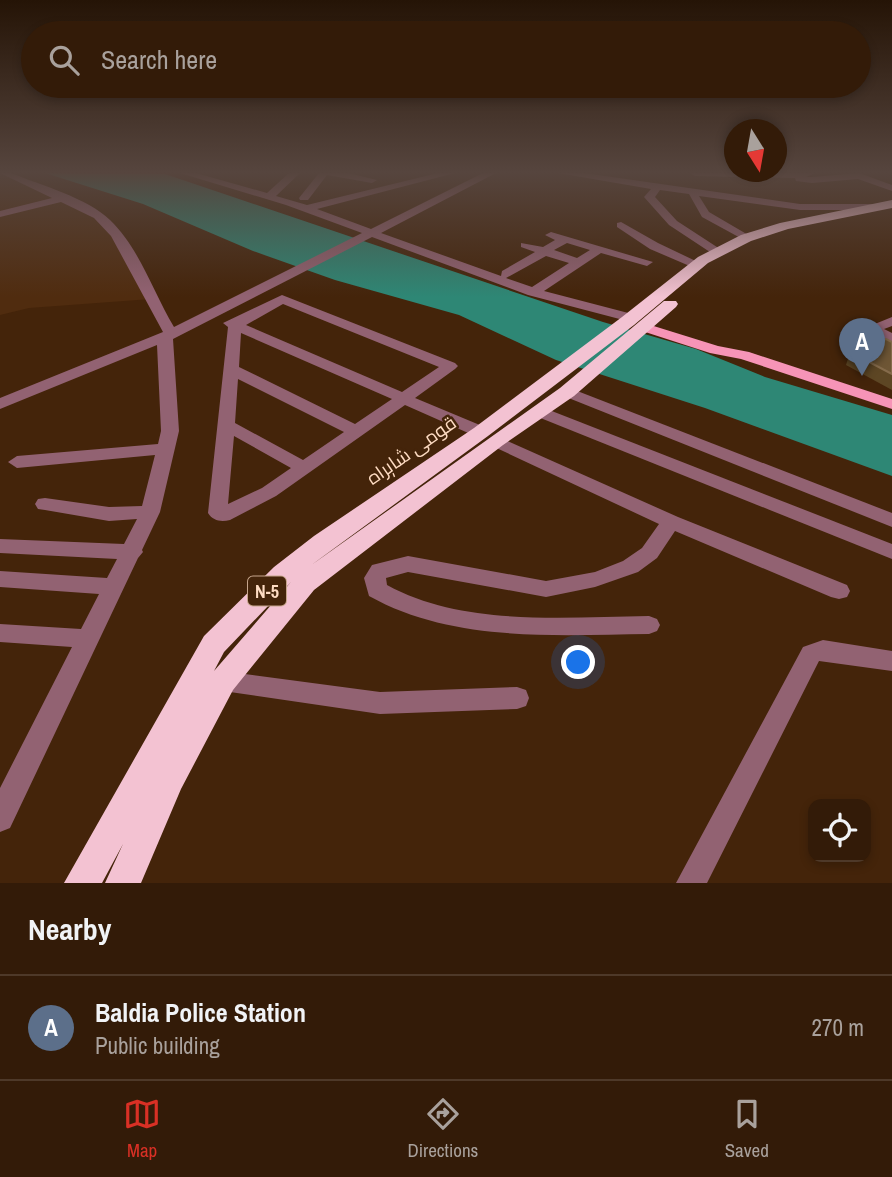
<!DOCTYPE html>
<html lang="en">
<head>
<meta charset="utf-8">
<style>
	body { margin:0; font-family:"Archivo Narrow",Cairo,sans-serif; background:#3e2816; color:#f1f3f6 }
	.controls { position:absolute; right:21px; bottom:21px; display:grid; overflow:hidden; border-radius:14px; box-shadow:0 4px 10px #0003 }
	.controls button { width:63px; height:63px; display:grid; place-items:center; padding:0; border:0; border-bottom:2px solid #4e3929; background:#331b08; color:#f1f3f6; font:35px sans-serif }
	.compass { position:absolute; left:724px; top:119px; width:63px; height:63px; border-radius:50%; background:#331b08; box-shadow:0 4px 10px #0003; rotate:169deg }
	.you { position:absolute; left:579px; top:663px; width:24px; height:24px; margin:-18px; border:5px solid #fff; border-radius:50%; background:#1a73e8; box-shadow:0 0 0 10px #1a73e833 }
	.badge { display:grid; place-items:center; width:46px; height:46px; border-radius:50%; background:#d93025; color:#fff; font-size:23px; font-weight:700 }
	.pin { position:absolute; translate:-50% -58px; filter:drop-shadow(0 2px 4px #0008) }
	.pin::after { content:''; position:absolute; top:37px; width:24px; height:21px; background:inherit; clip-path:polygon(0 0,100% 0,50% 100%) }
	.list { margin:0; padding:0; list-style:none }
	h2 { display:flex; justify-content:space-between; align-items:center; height:91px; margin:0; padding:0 28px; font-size:30px }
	h2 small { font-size:23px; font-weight:400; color:#a9a19c }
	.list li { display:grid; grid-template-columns:46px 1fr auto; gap:21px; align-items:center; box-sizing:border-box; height:105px; padding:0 28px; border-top:2px solid #4e3929 }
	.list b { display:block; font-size:26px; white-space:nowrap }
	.list p { margin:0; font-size:23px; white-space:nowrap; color:#a9a19c }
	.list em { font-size:23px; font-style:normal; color:#a9a19c }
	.icon { flex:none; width:38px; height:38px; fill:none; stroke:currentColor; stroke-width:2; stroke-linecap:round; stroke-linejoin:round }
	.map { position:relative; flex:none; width:892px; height:883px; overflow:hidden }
	.search { position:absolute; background:#331b08; box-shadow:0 4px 10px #0003; left:21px; right:21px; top:21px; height:77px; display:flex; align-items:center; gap:18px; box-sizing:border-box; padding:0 24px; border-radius:38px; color:#a9a19c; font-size:26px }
	.sheet { height:196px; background:#331b08 }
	nav { display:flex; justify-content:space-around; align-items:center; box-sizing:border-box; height:98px; border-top:2px solid #4e3929; background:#331b08; font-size:19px; color:#a9a19c }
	nav a { display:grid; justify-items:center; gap:4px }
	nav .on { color:#d93025 }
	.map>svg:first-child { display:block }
	.built { fill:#502c0f }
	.water { fill:#2e8775 }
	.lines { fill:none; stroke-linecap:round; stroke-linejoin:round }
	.minor { fill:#926272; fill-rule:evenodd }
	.major { fill:#f694b7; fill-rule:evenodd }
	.highway { fill:#f3c2d2; fill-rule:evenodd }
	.wall { fill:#5d4624 }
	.building { fill:#6e5635; stroke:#856b4b; stroke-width:2 }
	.labels { text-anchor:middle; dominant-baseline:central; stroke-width:5; stroke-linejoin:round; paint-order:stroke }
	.shield { fill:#44240a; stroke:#c6a58c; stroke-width:2 }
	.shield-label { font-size:18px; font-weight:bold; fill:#fedcc3 }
	.street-label { font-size:19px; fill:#fedcc3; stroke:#44240a }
</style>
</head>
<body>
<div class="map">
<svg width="892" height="883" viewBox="0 0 892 883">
	<rect width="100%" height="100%" fill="#44240a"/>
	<path class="built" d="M0,173L104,220L151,299L29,308L0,315Z"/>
	<path class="water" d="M45,173L165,174L603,322L696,349L765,377L892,415V476L705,408L556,360L459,315L335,280L253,251L143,204Z"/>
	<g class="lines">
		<g class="minor">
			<path d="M0,173H11C40,185 88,198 110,220C140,249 153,292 174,327L362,233L286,205L180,173H196L267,193L289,173H300L276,196L307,205L438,173H455L317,209L371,229L483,173H496L381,233L501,276L502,271L535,252L521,247V243L543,247L555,240L545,235L551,232L653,262L647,266L601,253L544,291L636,315V321L631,322L528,295L372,237L173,339L179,431L160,512L142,550L143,552L138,558L10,828L0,832V788L72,647L0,642V624L81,629L99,594L0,587V571L107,578L117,559L0,553V539L124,544L137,519L109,521L45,510L38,509L35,504L38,499L45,498L109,507L142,506L155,455L17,468L8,462L17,456L158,444L161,431L157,345L0,409V398L163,332L111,236L94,218L61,202L0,217V211L52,198ZM567,243L590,250L577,258L554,250ZM546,256L569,263L532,287L506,278Z"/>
			<path d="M319,173H348L377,180L372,183L327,175L308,200H300L299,198Z"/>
			<path d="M558,173H584L800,204H875L880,207L875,210H800L699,196L709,212L750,236V240L746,241L702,217L689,194L660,190L655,197L677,221L720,249L722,252L716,256L669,225L644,197L651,189Z"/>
			<path d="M690,173H815L806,177H812L859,173L892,185V191L858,179L812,183L796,181L795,178L695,176Z"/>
			<path d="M621,222L658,243L702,264L696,268L692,267L650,249L617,227V223Z"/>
			<path d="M282,295L455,363L458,366L455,369L415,398L487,428L490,432L487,436H475L405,405L276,496L230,520C221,522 213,521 208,513L228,327L223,323ZM283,304L439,367L402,392L246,325ZM241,333L392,399L355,424L239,367ZM238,379L344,432L303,460L235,423ZM234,436L291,468L262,488L228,504Z"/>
			<path d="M892,317V326L884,329L892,333V343L865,328Z"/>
			<path d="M567,387L892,513V527L561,395L559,392Z"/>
			<path d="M539,406L892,544V559L533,415L531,411Z"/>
			<path d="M496,436L678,517L847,585L850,591L847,597L839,599L831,597L675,531L657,558L638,572L595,587L546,597L408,572L386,578L387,585C464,627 564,617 649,616L657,619L660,625L657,631L649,634C556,635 453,643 369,596L364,578L372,565L408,556L546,581L595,572L623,561L642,548L659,524L490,445L487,441Z"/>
			<path d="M823,640L892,651V671L819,661L707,883H676L803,647Z"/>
			<path d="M223,671L380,692L517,687L526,690L529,698L526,706L517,709L380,714L223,691L214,688L211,681L214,674Z"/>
		</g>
		<path class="major" d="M644,323L718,346L749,352L892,399V409L741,359L710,353L639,330L637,327Z"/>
		<path class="highway" d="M892,200V208L788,229L751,241L708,263L634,325L488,436L310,566L560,388L664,301H676L678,304L676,307L574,396L503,445L314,590L233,690L181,789L141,883H105L123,844L102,883H64L204,636L274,567L314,536L474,428L622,317L698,257L741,235L780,223ZM291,582L214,671L224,652Z"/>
	</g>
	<path class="wall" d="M892,342V390L846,365L850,352Z"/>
	<path class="building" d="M886,339L892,342V374L850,352Z"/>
	<linearGradient id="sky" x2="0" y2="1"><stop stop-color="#251406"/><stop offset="0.58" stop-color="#56453e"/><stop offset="1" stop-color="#56453e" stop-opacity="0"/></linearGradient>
	<rect width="892" height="297" fill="url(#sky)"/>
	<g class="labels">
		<rect class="shield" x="248" y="576.5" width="38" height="29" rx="5"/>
		<g class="shield-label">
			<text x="267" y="591">N-5</text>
		</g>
		<g class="street-label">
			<text transform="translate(411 450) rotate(-35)">قومی شاہراہ</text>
		</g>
	</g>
</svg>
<div class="controls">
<button><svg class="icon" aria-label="locate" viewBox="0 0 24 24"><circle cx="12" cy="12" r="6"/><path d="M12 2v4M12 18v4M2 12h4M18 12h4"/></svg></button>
</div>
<svg class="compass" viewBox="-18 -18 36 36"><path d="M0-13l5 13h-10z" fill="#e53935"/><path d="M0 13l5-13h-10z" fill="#a9a19c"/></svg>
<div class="you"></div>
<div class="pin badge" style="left:862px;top:376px;background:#5c6f8a">A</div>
<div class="search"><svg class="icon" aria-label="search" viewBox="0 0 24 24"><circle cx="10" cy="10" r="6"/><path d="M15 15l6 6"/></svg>Search here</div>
</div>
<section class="sheet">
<h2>Nearby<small></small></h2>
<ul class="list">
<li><span class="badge" style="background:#5c6f8a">A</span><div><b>Baldia Police Station</b><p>Public building</p></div><em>270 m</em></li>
</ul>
</section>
<nav>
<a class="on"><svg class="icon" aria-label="map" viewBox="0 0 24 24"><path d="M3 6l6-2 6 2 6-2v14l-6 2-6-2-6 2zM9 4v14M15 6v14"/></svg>Map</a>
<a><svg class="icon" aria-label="directions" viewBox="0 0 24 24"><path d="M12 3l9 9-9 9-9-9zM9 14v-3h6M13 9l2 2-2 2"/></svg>Directions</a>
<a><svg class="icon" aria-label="saved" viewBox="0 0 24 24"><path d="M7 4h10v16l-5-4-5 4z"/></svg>Saved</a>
</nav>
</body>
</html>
